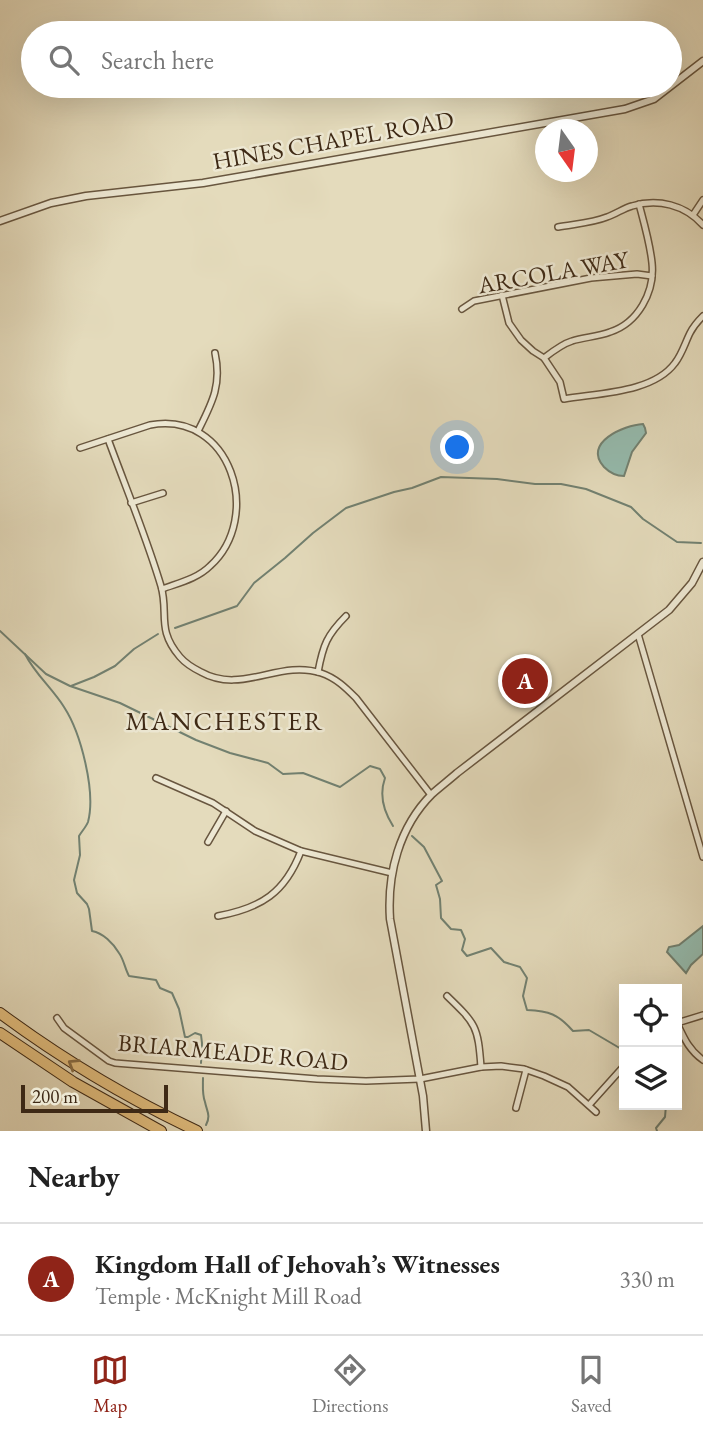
<!DOCTYPE html>
<html lang="en">
<head>
<meta charset="utf-8">
<style>
	body { margin:0; font-family:"EB Garamond",serif; background:#f2f2f2; color:#222 }
	.controls { position:absolute; right:21px; bottom:21px; display:grid; overflow:hidden; border-radius:0px; box-shadow:0 7px 28px #0002 }
	.controls button { width:63px; height:63px; display:grid; place-items:center; padding:0; border:0; border-bottom:2px solid #e0e0e0; background:#fff; color:#222; font:35px sans-serif }
	.compass { position:absolute; left:535px; top:119px; width:63px; height:63px; border-radius:50%; background:#fff; box-shadow:0 7px 28px #0002; rotate:166deg }
	.scale { position:absolute; left:21px; bottom:18px; width:147px; box-sizing:border-box; padding-left:7px; border:4px solid #3e2915; border-top:0; font-size:19px; line-height:24px; white-space:nowrap; color:#3e2915; -webkit-text-stroke:5px #ede8d3; paint-order:stroke }
	.you { position:absolute; left:458px; top:448px; width:24px; height:24px; margin:-18px; border:5px solid #fff; border-radius:50%; background:#1a73e8; box-shadow:0 0 0 10px #1a73e833 }
	.badge { display:grid; place-items:center; width:46px; height:46px; border-radius:50%; background:#8f2418; color:#fff; font-size:23px; font-weight:700 }
	.pin { position:absolute; translate:-50% -50%; border:4px solid #fff; box-shadow:0 2px 7px #0006 }
	.list { margin:0; padding:0; list-style:none }
	h2 { display:flex; justify-content:space-between; align-items:center; height:91px; margin:0; padding:0 28px; font-size:30px }
	h2 small { font-size:23px; font-weight:400; color:#767676 }
	.list li { display:grid; grid-template-columns:46px 1fr auto; gap:21px; align-items:center; box-sizing:border-box; height:112px; padding:0 28px; border-top:2px solid #e0e0e0 }
	.list b { display:block; font-size:26px; white-space:nowrap }
	.list p { margin:0; font-size:23px; white-space:nowrap; color:#767676 }
	.list em { font-size:23px; font-style:normal; color:#767676 }
	.icon { flex:none; width:38px; height:38px; fill:none; stroke:currentColor; stroke-width:2; stroke-linecap:round; stroke-linejoin:round }
	.map { position:relative; flex:none; width:703px; height:1131px; overflow:hidden }
	.search { position:absolute; background:#fff; box-shadow:0 7px 28px #0002; left:21px; right:21px; top:21px; height:77px; display:flex; align-items:center; gap:18px; box-sizing:border-box; padding:0 24px; border-radius:38px; color:#767676; font-size:26px }
	.sheet { height:203px; background:#fff }
	nav { display:flex; justify-content:space-around; align-items:center; box-sizing:border-box; height:98px; border-top:2px solid #e0e0e0; background:#fff; font-size:19px; color:#767676 }
	nav a { display:grid; justify-items:center; gap:4px }
	nav .on { color:#8f2418 }
	.map>svg:first-child { display:block }
	.water { fill:#95bbae; stroke:#728171; stroke-width:2 }
	.lines { fill:none; stroke-linecap:round; stroke-linejoin:round }
	.stream { stroke:#728171; stroke-width:2 }
	.minor-casing { stroke:#68563f; stroke-width:8 }
	.tertiary-casing { stroke:#68563f; stroke-width:9 }
	.motorway-casing { stroke:#3e2915; stroke-width:12 }
	.minor { stroke:#ede8d3; stroke-width:5 }
	.tertiary { stroke:#ede8d3; stroke-width:6 }
	.motorway { stroke:#e2be7e; stroke-width:10 }
	.oneway { stroke:#886c44 }
	.labels { text-anchor:middle; dominant-baseline:central; stroke-width:5; stroke-linejoin:round; paint-order:stroke }
	.street-label { font-size:24px; fill:#3e2915; stroke:#ede8d3 }
	.neighbourhood-label { font-size:26px; letter-spacing:2px; fill:#3e2915; stroke:#ede8d3 }
</style>
</head>
<body>
<div class="map">
<svg width="703" height="1131" viewBox="0 0 703 1131">
	<rect width="100%" height="100%" fill="#e4dbbc"/>
	<filter id="stains"><feTurbulence type="fractalNoise" baseFrequency=".00286" numOctaves="4"/><feColorMatrix values="0 0 0 0 .2 0 0 0 0 .09 0 0 0 0 .02 0 0 0 .5 -.17"/></filter>
	<radialGradient id="worn" r=".72"><stop offset=".6" stop-color="#630" stop-opacity="0"/><stop offset="1" stop-color="#630" stop-opacity=".3"/></radialGradient>
	<g class="water">
		<path d="M643,424L645,428L646,433L632,452L624,476C616,476 610,473 604,467C582,443 624,425 643,424Z"/>
		<path d="M703,926V954L691,965L686,973L667,952L669,947L679,945Z"/>
	</g>
	<g class="lines">
		<g class="stream">
			<path d="M175,628L237,606L254,583L285,558L313,533L346,508L394,492L412,488L441,477L497,479L535,484H561L586,489L631,507L643,519L677,542L701,543"/>
			<path d="M0,631L46,674L70,686L120,703L196,740L230,753L268,763L283,774L303,773L340,787L370,766L380,769L385,778C379,795 384,812 393,826"/>
			<path d="M25,654C35,674 52,688 64,707C81,733 96,792 88,822C86,827 82,831 79,836L80,855L74,880L77,893L87,904L89,909L92,931C103,933 113,943 119,953C124,960 125,969 129,976L156,980L160,988L172,993L179,1009L185,1037H188L195,1033L201,1035L202,1043L201,1063"/>
			<path d="M71,686L94,677L115,666L134,649L158,634"/>
			<path d="M412,836L424,847L442,881L436,885L440,899L441,918L451,929L461,930L465,939L462,950L467,956L491,948L504,962L520,967L527,978L523,996L527,1010C549,1011 558,1014 573,1031L589,1030L623,1050"/>
			<path d="M203,1078C203,1086 202,1094 205,1102C207,1112 211,1115 206,1125"/>
			<path d="M657,1131L656,1128L665,1117L666,1105"/>
		</g>
		<defs>
			<g id="minor">
				<path d="M693,215L703,200"/>
				<path d="M558,227C574,224 592,223 607,217C616,214 624,208 632,206C658,198 685,205 703,225"/>
				<path d="M502,295L509,323L521,340L533,351L544,358L560,382L564,399C598,393 653,393 675,363C682,354 685,343 690,333C693,327 698,321 703,316"/>
				<path d="M462,309L474,301L591,278L637,274L652,276"/>
				<path d="M544,358C553,351 562,344 572,341C584,337 597,337 610,332C638,323 655,292 652,263C650,243 644,223 639,204"/>
				<path d="M198,431C212,403 222,385 215,353"/>
				<path d="M108,439C126,488 146,536 161,586C169,614 156,629 180,657C186,664 193,668 201,672C242,695 279,659 321,673C336,678 346,688 356,698L431,795"/>
				<path d="M80,448L150,425C231,410 264,517 210,566C197,579 178,583 162,589"/>
				<path d="M131,503L163,493"/>
				<path d="M638,634L703,857"/>
				<path d="M318,672C323,645 327,635 346,616"/>
				<path d="M156,778L213,803L255,831L301,851L392,873"/>
				<path d="M208,842L226,811"/>
				<path d="M218,916C261,908 285,893 301,851"/>
				<path d="M447,996C476,1024 478,1026 481,1067"/>
				<path d="M57,1018L64,1028L109,1061L115,1063L317,1079L366,1081L420,1079L481,1067L501,1066L524,1069L544,1076L568,1087L596,1112"/>
				<path d="M677,1023C684,1038 689,1050 703,1060"/>
				<path d="M677,1023L703,1015"/>
				<path d="M589,1105L624,1066"/>
				<path d="M516,1108L526,1070"/>
			</g>
			<g id="tertiary">
				<path d="M0,221L51,203L86,196L203,183L625,109L654,99L703,61"/>
				<path d="M426,1131L423,1096L390,919C387,874 399,827 432,794C440,787 449,780 457,773L669,610L692,583L703,562"/>
			</g>
			<g id="motorway">
				<path d="M0,1013C62,1059 127,1098 197,1131"/>
				<path d="M0,1033L73,1082L161,1131"/>
			</g>
		</defs>
		<use href="#minor" class="minor-casing"/>
		<use href="#tertiary" class="tertiary-casing"/>
		<use href="#motorway" class="motorway-casing"/>
		<use href="#minor" class="minor"/>
		<use href="#tertiary" class="tertiary"/>
		<use href="#motorway" class="motorway"/>
	</g>
	<defs><path id="oneway-chevron" d="M-2-3.5L2.5 0L-2 3.5" fill="none" stroke-width="1.6" stroke-linecap="round" stroke-linejoin="round" transform="scale(1.75)"/></defs>
	<use class="oneway" href="#oneway-chevron" transform="translate(73 1064) rotate(-148)"/>
	<g class="labels">
		<g class="street-label">
			<text transform="translate(333 140) rotate(-10)">HINES CHAPEL ROAD</text>
			<text transform="translate(553 272) rotate(-10)">ARCOLA WAY</text>
			<text transform="translate(233 1052) rotate(5)">BRIARMEADE ROAD</text>
		</g>
		<g class="neighbourhood-label">
			<text x="225" y="721">MANCHESTER</text>
		</g>
	</g>
	<rect width="100%" height="100%" filter="url(#stains)"/>
	<rect width="100%" height="100%" fill="url(#worn)"/>
</svg>
<div class="controls">
<button><svg class="icon" aria-label="locate" viewBox="0 0 24 24"><circle cx="12" cy="12" r="6"/><path d="M12 2v4M12 18v4M2 12h4M18 12h4"/></svg></button>
<button><svg class="icon" aria-label="layers" viewBox="0 0 24 24"><path d="M12 4l9 5-9 5-9-5zM3 14l9 5 9-5"/></svg></button>
</div>
<svg class="compass" viewBox="-18 -18 36 36"><path d="M0-13l5 13h-10z" fill="#e53935"/><path d="M0 13l5-13h-10z" fill="#767676"/></svg>
<div class="scale">200 m</div>
<div class="you"></div>
<div class="pin badge" style="left:525px;top:681px">A</div>
<div class="search"><svg class="icon" aria-label="search" viewBox="0 0 24 24"><circle cx="10" cy="10" r="6"/><path d="M15 15l6 6"/></svg>Search here</div>
</div>
<section class="sheet">
<h2>Nearby<small></small></h2>
<ul class="list">
<li><span class="badge">A</span><div><b>Kingdom Hall of Jehovah’s Witnesses</b><p>Temple · McKnight Mill Road</p></div><em>330 m</em></li>
</ul>
</section>
<nav>
<a class="on"><svg class="icon" aria-label="map" viewBox="0 0 24 24"><path d="M3 6l6-2 6 2 6-2v14l-6 2-6-2-6 2zM9 4v14M15 6v14"/></svg>Map</a>
<a><svg class="icon" aria-label="directions" viewBox="0 0 24 24"><path d="M12 3l9 9-9 9-9-9zM9 14v-3h6M13 9l2 2-2 2"/></svg>Directions</a>
<a><svg class="icon" aria-label="saved" viewBox="0 0 24 24"><path d="M7 4h10v16l-5-4-5 4z"/></svg>Saved</a>
</nav>
</body>
</html>
